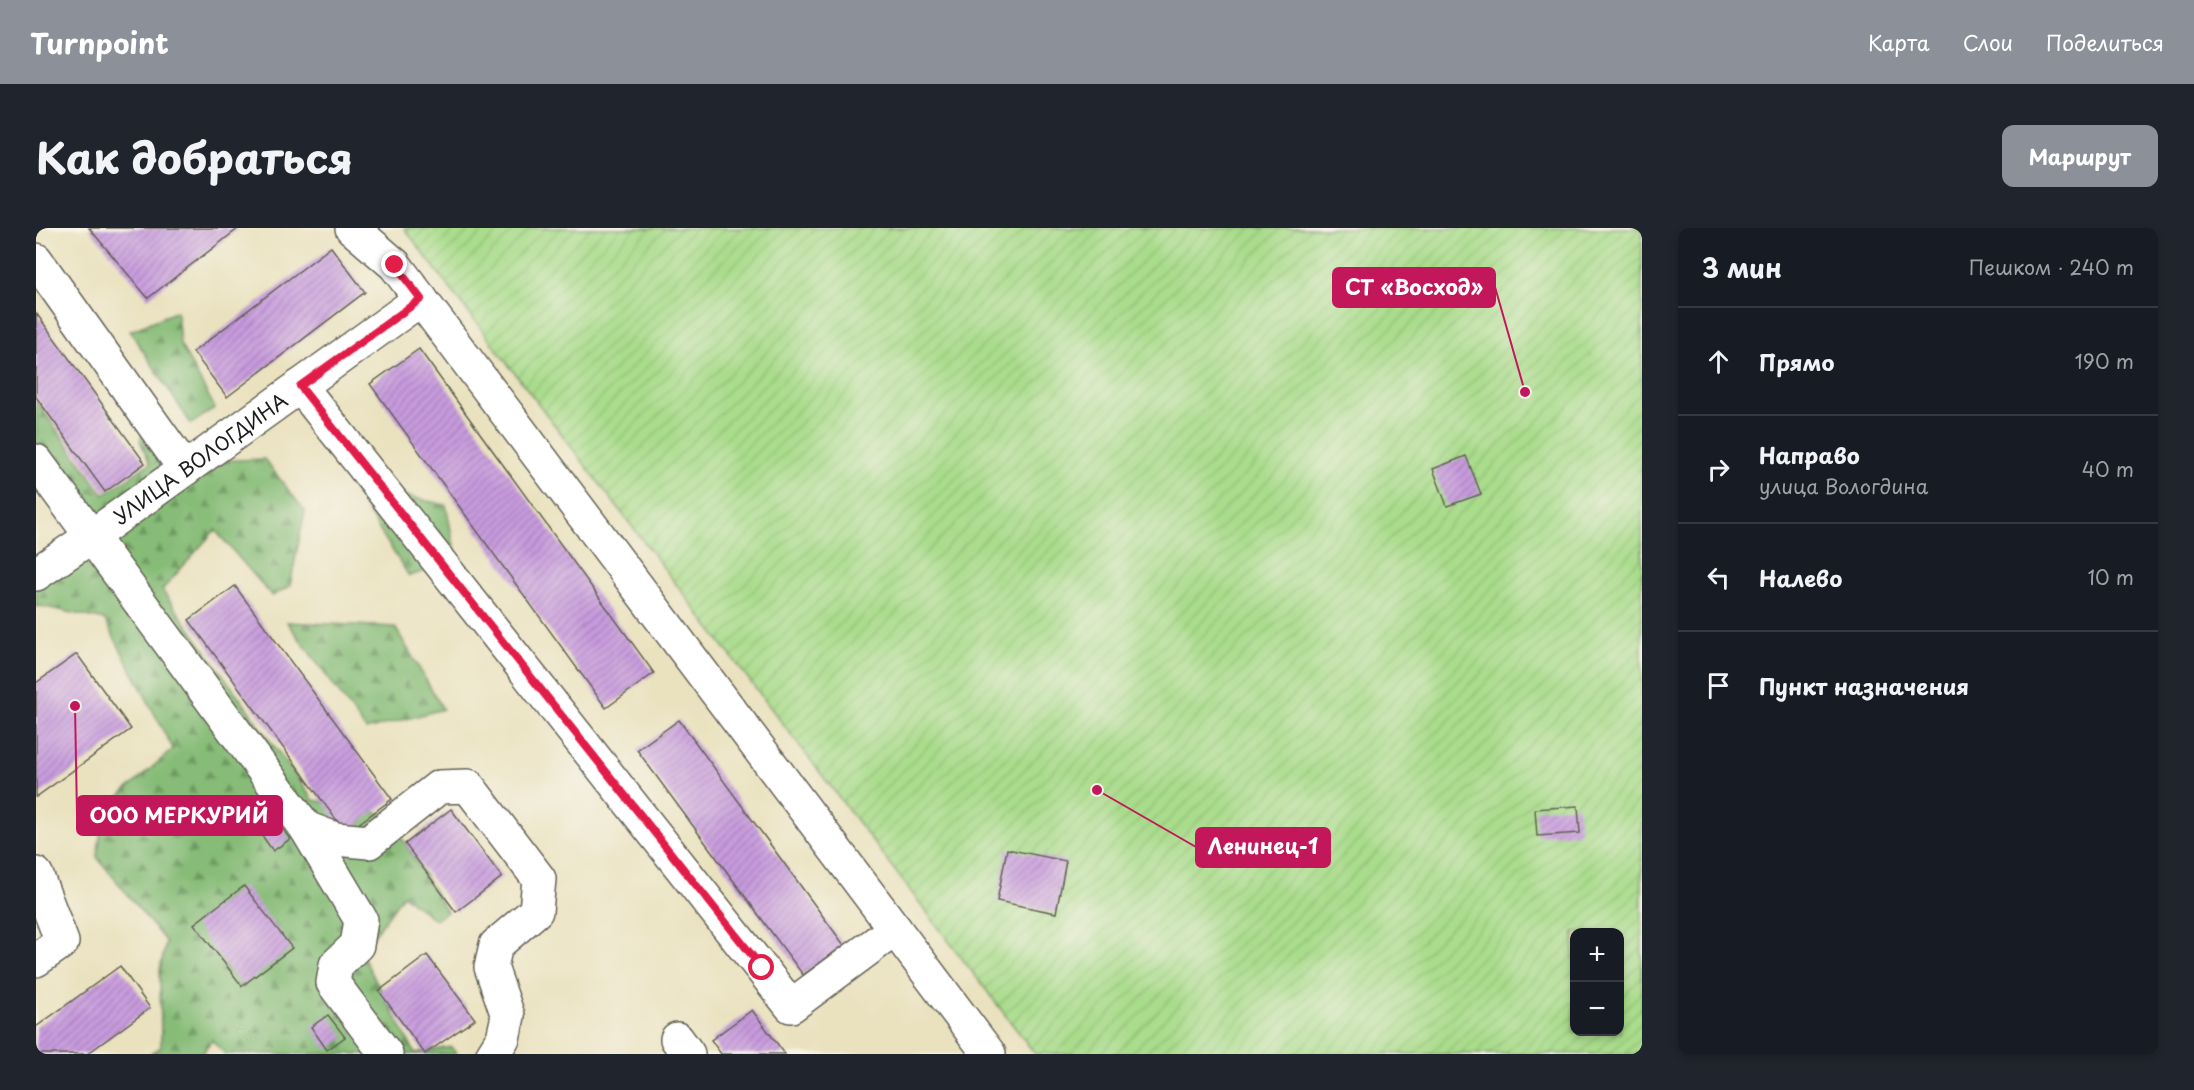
<!DOCTYPE html>
<html lang="ru">
<head>
<meta charset="utf-8">
<style>
	body { margin:0; font-family:"Playpen Sans",sans-serif; background:#20242c; color:#f1f3f6 }
	.controls { position:absolute; right:18px; bottom:18px; display:grid; overflow:hidden; border-radius:12px; box-shadow:0 3px 9px #0003 }
	.controls button { width:54px; height:54px; display:grid; place-items:center; padding:0; border:0; border-bottom:2px solid #363941; background:#171b24; color:#f1f3f6; font:30px sans-serif }
	.stop { position:absolute; width:18px; height:18px; margin:-14px; border:4px solid #e11d48; border-radius:50%; background:#fff }
	.stop.end { background:#e11d48; border-color:#fff; box-shadow:0 2px 6px #0008 }
	.list { margin:0; padding:0; list-style:none }
	h2 { display:flex; justify-content:space-between; align-items:center; height:78px; margin:0; padding:0 24px; font-size:26px }
	h2 small { font-size:20px; font-weight:400; color:#9ea1a6 }
	.list li { display:grid; grid-template-columns:39px 1fr auto; gap:18px; align-items:center; box-sizing:border-box; height:108px; padding:0 24px; border-top:2px solid #363941 }
	.list b { display:block; font-size:22px; white-space:nowrap }
	.list p { margin:0; font-size:20px; white-space:nowrap; color:#9ea1a6 }
	.list em { font-size:20px; font-style:normal; color:#9ea1a6 }
	.icon { flex:none; width:33px; height:33px; fill:none; stroke:currentColor; stroke-width:2; stroke-linecap:round; stroke-linejoin:round }
	.map { position:relative; flex:none; width:1606px; height:826px; overflow:hidden; border-radius:12px }
	header { display:flex; align-items:center; gap:36px; box-sizing:border-box; height:84px; padding:0 30px; background:#8c9099; color:#fff }
	header strong { font-size:28px }
	nav { display:flex; gap:33px; margin-inline-start:auto; font-size:21px }
	.intro { display:flex; align-items:center; justify-content:space-between; box-sizing:border-box; height:144px; padding:0 36px }
	h1 { margin:0; font-size:42px }
	.button { padding:15px 27px; border-radius:12px; background:#8c9099; color:#fff; font-size:21px; font-weight:700 }
	main { display:flex; gap:36px; padding:0 36px }
	aside { flex:1; background:#171b24; border-radius:12px; box-shadow:0 3px 9px #0003 }
	.map>svg:first-child { display:block }
	.forest { fill:url(#forest-firs); stroke:#516c4a; stroke-width:1.5 }
	.garden { fill:url(#garden-furrows); stroke:#627c54; stroke-width:1.5; fill-rule:evenodd }
	.building { fill:url(#building-hatch) }
	.lines { fill:none; stroke-linecap:round; stroke-linejoin:round }
	.minor-casing { stroke:#646155; stroke-width:36 }
	.minor { stroke:#fff; stroke-width:33 }
	.route { stroke:#e11d48; stroke-width:8 }
	.labels { text-anchor:middle; dominant-baseline:central; stroke-width:5; stroke-linejoin:round; paint-order:stroke }
	.street-label { font-size:20px; fill:#1c1c1c; stroke:#f7f3e8 }
	.leader { fill:none; stroke:#c2185b; stroke-width:2 }
	.callout-dot { fill:#c2185b; stroke:#f7f3e8; stroke-width:2 }
	.callout { fill:#c2185b; stroke:#c2185b; stroke-width:2 }
	.callout-label { font-size:21px; text-anchor:middle; font-weight:bold; fill:#fff }
</style>
</head>
<body>
<header>
<strong>Turnpoint</strong>
<nav><a>Карта</a><a>Слои</a><a>Поделиться</a></nav>
</header>
<div class="intro"><h1>Как добраться</h1><a class="button">Маршрут</a></div>
<main>
<div class="map">
<svg width="1606" height="826" viewBox="0 0 1606 826">
	<defs>
		<pattern id="forest-firs" width="22" height="20" patternUnits="userSpaceOnUse" patternTransform="scale(1.5)"><rect width="22" height="20" fill="#86bc77"/><path d="M5 1l3.5 6h-7zM16 11l3.5 6h-7z" fill="#6d9861"/></pattern>
		<pattern id="garden-furrows" width="10" height="10" patternUnits="userSpaceOnUse" patternTransform="scale(1.5)"><rect width="10" height="10" fill="#a9dc8b"/><path d="M-1 1l2-2M0 10L10 0M9 11l2-2" fill="none" stroke="#91bc77"/></pattern>
		<pattern id="building-hatch" width="6" height="6" patternUnits="userSpaceOnUse" patternTransform="scale(1.5)"><rect width="6" height="6" fill="#c89bde"/><path d="M-1 1l2-2M0 6l6-6M5 7l2-2" fill="none" stroke="#a27eb3"/></pattern>
	</defs>
	<rect width="100%" height="100%" fill="#f7f3e8"/>
	<filter id="ink" filterUnits="userSpaceOnUse"><feTurbulence type="fractalNoise" baseFrequency=".0167" numOctaves="2"/><feDisplacementMap in="SourceGraphic" scale="12" xChannelSelector="R" yChannelSelector="G"/><feConvolveMatrix kernelMatrix="1 2 1 2 8 2 1 2 1" color-interpolation-filters="sRGB"/></filter>
	<filter id="wash" filterUnits="userSpaceOnUse"><feTurbulence type="fractalNoise" baseFrequency=".008" numOctaves="4" result="noise"/><feDisplacementMap in="SourceGraphic" scale="24" xChannelSelector="R" yChannelSelector="G"/><feGaussianBlur stdDeviation="1.35" result="paint"/><feColorMatrix in="noise" values="0 0 0 0 0 0 0 0 0 0 0 0 0 0 0 0 0 1.4 0 .05"/><feComposite in="paint" operator="in"/></filter>
	<g filter="url(#wash)">
		<rect width="100%" height="100%" fill="#eae2bf"/>
		<g class="forest">
			<path d="M141,83L144,116L179,180L155,196L94,103Z"/>
			<path d="M0,173L68,267L114,235L104,213L110,195L140,238L62,294L8,263L0,262Z"/>
			<path d="M228,231L269,283L254,358L236,368L179,302L126,362L277,572L352,587L411,684L399,692L367,667L325,725L379,825L415,819L421,826H189L176,812L166,826H114L125,819L124,742L130,714L61,629L68,582L137,521L69,392L5,378L0,379V334L173,233Z"/>
			<path d="M313,255L410,277L421,333L373,348Z"/>
			<path d="M251,394L359,399L407,481L330,502Z"/>
		</g>
		<path class="garden" d="M368,0H1606V826H999ZM1538,704H1584V804H1538Z"/>
		<g id="blocks">
			<g class="building">
				<path d="M53,0H203L112,70Z"/>
				<path d="M295,19L329,64L191,169L157,124Z"/>
				<path d="M0,85L109,235L69,264L0,169Z"/>
				<path d="M383,121L618,445L570,480L334,156Z"/>
				<path d="M1430,228L1445,266L1411,278L1397,241Z"/>
				<path d="M199,358L356,571L310,605L153,392Z"/>
				<path d="M41,426L95,501L0,569V455Z"/>
				<path d="M643,492L808,717L767,747L601,522Z"/>
				<path d="M1542,578L1544,605L1501,608L1499,581Z"/>
				<path d="M415,581L466,649L420,684L369,616Z"/>
				<path d="M239,590L254,611L237,623L222,602Z"/>
				<path d="M971,621L1030,633L1020,685L961,673Z"/>
				<path d="M208,658L256,720L206,758L158,696Z"/>
				<path d="M391,727L439,791L389,826L343,763Z"/>
				<path d="M84,738L114,780L51,826H0V799Z"/>
				<path d="M716,782L749,826H685L675,812Z"/>
				<path d="M292,787L309,809L291,822L275,799Z"/>
			</g>
		</g>
	</g>
	<g filter="url(#ink)">
		<use href="#blocks" fill-opacity="0" stroke="#646155" stroke-width="1.5"/>
		<g class="lines">
			<defs>
				<g id="minor">
					<path d="M316,0L359,37L953,826"/>
					<path d="M0,32L149,241"/>
					<path d="M264,158L755,778L859,701"/>
					<path d="M0,233L270,600L299,611L333,614L403,559L432,558L503,651L500,683L460,717L455,739L472,788L467,810L457,826"/>
					<path id="s1" d="M0,346L56,308L385,71"/>
					<path d="M270,600L325,692L321,717L300,737L297,755L350,826"/>
					<path d="M0,646L26,714L0,732"/>
					<path d="M641,811L652,826"/>
				</g>
			</defs>
			<use href="#minor" class="minor-casing"/>
			<use href="#minor" class="minor"/>
		</g>
	</g>
	<g class="lines" filter="url(#ink)">
		<path class="route" d="M359,37L385,71L264,158L726,740"/>
	</g>
	<g class="labels">
		<g class="street-label">
			<text stroke="none"><textPath href="#s1" startOffset="201">УЛИЦА ВОЛОГДИНА</textPath></text>
		</g>
	</g>
	<path class="leader" d="M1489 164L1459 59M39 478L41 587M1061 562L1160 619"/>
	<g class="callout-dot">
		<circle cx="1489" cy="164" r="6"/>
		<circle cx="39" cy="478" r="6"/>
		<circle cx="1061" cy="562" r="6"/>
	</g>
	<g class="callout">
		<rect x="1297" y="40" width="162" height="39" rx="6"/>
		<rect x="41" y="568" width="205" height="39" rx="6"/>
		<rect x="1160" y="600" width="134" height="39" rx="6"/>
	</g>
	<g class="callout-label">
		<text x="1378" y="67">СТ «Восход»</text>
		<text x="143" y="595">ООО МЕРКУРИЙ</text>
		<text x="1227" y="626">Ленинец-1</text>
	</g>
</svg>
<div class="controls">
<button>+</button>
<button>−</button>
</div>
<div class="stop" style="left:726px;top:740px"></div>
<div class="stop end" style="left:359px;top:37px"></div>
</div>
<aside>
<h2>3 мин<small>Пешком · 240 m</small></h2>
<ul class="list">
<li><svg class="icon" aria-label="ahead" viewBox="0 0 24 24"><path d="M12 20V5M6 11l6-6 6 6"/></svg><div><b>Прямо</b></div><em>190 m</em></li>
<li><svg class="icon" aria-label="right" viewBox="0 0 24 24"><path d="M7 20v-9h11M14 6l5 5-5 5"/></svg><div><b>Направо</b><p>улица Вологдина</p></div><em>40 m</em></li>
<li><svg class="icon" aria-label="left" viewBox="0 0 24 24"><path d="M17 20v-9H6M10 6l-5 5 5 5"/></svg><div><b>Налево</b></div><em>10 m</em></li>
<li><svg class="icon" aria-label="arrive" viewBox="0 0 24 24"><path d="M6 21V4h12l-3 4 3 4H6"/></svg><div><b>Пункт назначения</b></div></li>
</ul>
</aside>
</main>
</body>
</html>
